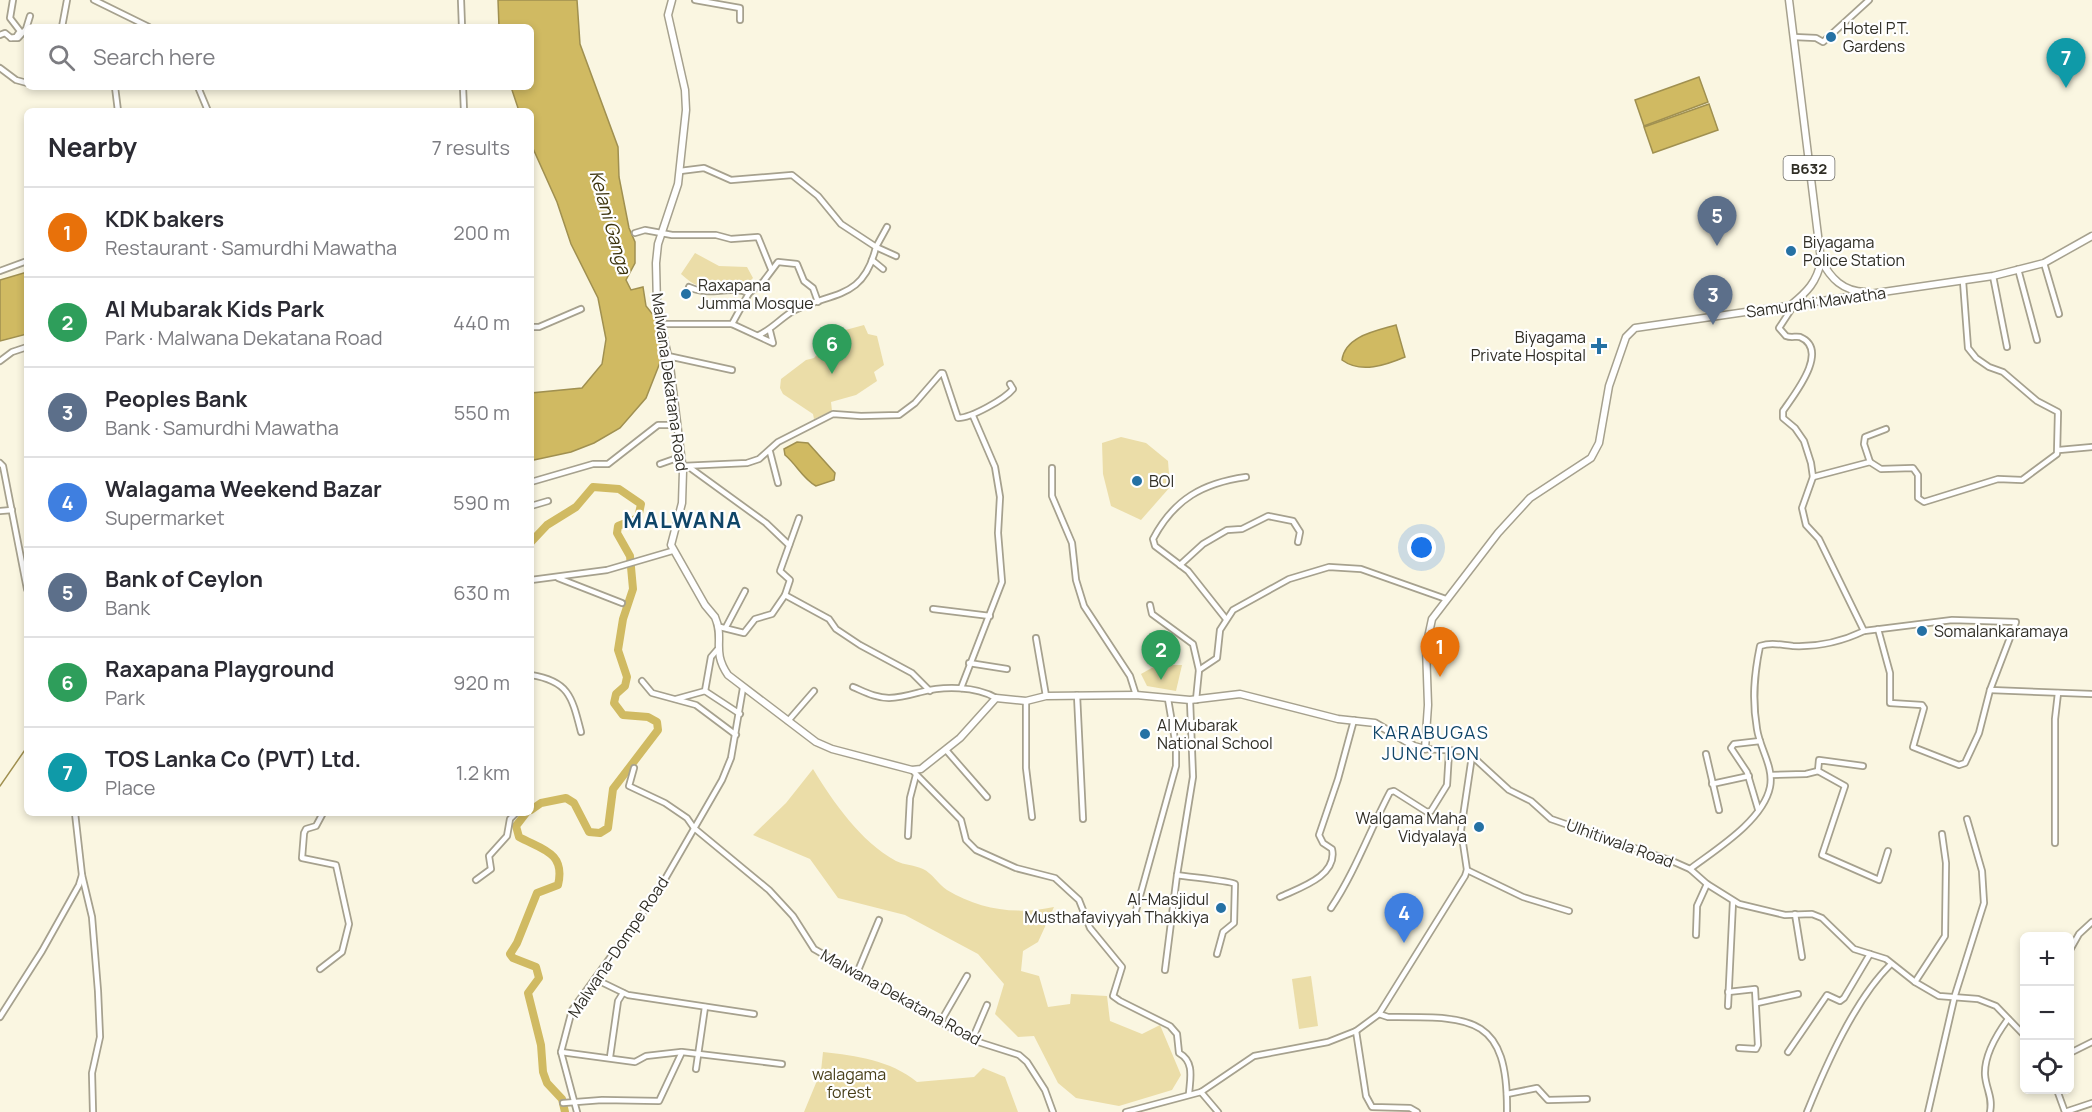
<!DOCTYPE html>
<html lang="en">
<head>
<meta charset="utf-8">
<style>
	body { margin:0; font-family:Manrope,sans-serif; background:#f2f2f3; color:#2b2b33 }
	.controls { position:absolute; right:18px; bottom:18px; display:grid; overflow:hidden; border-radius:9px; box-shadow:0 3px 9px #0003 }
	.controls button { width:54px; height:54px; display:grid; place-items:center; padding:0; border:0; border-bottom:2px solid #e1e1e2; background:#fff; color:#2b2b33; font:30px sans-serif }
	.you { position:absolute; left:1422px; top:548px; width:21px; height:21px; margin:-15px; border:4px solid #fff; border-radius:50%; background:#1a73e8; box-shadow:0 0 0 9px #1a73e833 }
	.badge { display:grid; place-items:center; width:39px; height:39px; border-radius:50%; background:#db2777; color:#fff; font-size:20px; font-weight:700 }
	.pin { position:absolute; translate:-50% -50px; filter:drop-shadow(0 2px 3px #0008) }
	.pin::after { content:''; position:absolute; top:32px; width:21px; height:18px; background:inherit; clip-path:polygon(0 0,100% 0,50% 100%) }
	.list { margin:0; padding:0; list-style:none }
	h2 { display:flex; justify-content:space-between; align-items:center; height:78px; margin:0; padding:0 24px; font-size:26px }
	h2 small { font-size:20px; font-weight:400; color:#7c7c81 }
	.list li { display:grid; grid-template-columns:39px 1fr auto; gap:18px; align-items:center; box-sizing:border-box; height:90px; padding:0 24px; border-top:2px solid #e1e1e2 }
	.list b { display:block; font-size:22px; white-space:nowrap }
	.list p { margin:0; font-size:20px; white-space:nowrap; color:#7c7c81 }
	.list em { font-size:20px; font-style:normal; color:#7c7c81 }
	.icon { flex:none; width:33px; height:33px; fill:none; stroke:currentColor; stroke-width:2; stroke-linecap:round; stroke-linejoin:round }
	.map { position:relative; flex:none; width:2092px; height:1112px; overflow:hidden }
	.search { position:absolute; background:#fff; box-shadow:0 3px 9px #0003; left:24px; top:24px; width:510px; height:66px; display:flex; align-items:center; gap:15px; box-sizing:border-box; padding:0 21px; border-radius:9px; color:#7c7c81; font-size:22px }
	.panel { position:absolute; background:#fff; box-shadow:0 3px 9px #0003; left:24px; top:108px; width:510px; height:708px; border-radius:9px }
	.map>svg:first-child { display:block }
	.green { fill:#ebdda8 }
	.water { fill:#d0ba62; stroke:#a09050; stroke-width:1.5 }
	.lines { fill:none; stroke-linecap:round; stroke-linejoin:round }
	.stream { stroke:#a09050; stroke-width:1.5 }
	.river { stroke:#d0ba62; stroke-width:8 }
	.minor-casing { stroke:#a6a18e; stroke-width:8 }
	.major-casing { stroke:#a6a18e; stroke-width:9 }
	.minor { stroke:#fff; stroke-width:4.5 }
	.major { stroke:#fff; stroke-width:6 }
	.poi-dot { fill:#2571a4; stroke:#fff; stroke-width:2 }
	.labels { text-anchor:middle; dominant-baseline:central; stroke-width:4.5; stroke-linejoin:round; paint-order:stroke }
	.shield { fill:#fff; stroke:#6e6d67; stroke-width:1.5 }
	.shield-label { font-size:15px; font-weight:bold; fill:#302e26 }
	.poi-label { font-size:16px; fill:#302e26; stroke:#fff; text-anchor:start }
	.street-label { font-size:16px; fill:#302e26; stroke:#fff }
	.park-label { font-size:16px; fill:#483f19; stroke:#fff }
	.water-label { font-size:18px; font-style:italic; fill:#3c330c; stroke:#fff }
	.neighbourhood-label { font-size:18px; letter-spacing:1.5px; fill:#104568; stroke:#fff }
	.district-label { font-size:22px; font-weight:bold; letter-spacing:1.5px; fill:#104568; stroke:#fff }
</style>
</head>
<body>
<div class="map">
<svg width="2092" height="1112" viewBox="0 0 2092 1112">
	<rect width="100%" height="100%" fill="#faf6e1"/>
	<g class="green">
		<path d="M695,253L719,266L747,267L753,278L749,282L754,287L748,291C723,274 713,304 681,274Z"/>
		<path d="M864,325L868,334L877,336L884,365L874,372L877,381L856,395L831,402L832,411L814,419L813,414L783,394L780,388L781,379L806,360L814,358L838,332Z"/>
		<path d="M1121,437L1146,443L1168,461L1170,487L1141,520L1111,506L1103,474L1102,443Z"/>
		<path d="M1157,665H1182L1176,691L1147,686L1141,674Z"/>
		<path d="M813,769C834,803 860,841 896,861C904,865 915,865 923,869C932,873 938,884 947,890C980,910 1017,915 1054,907L1038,942L1023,951L1021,971L1039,976L1048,1007L1070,1004L1071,994L1107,996L1110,1021L1142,1034L1160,1025L1181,1075L1172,1090L1119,1106L1076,1098L1058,1083L1034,1036L1018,1037L995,1014L1004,984L978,954L905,915L838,898L810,859L753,835L786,803Z"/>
		<path d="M1311,976L1318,1026L1299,1029L1292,979Z"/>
		<path d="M823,1052C857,1056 890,1060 917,1082L974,1077L983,1068L1005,1077L1018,1112H804L821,1071Z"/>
	</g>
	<g class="water">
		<path d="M498,0H577L580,44L618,147L619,177L629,228L635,242V263L626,280L631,290L643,287L646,306L658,321L663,355L646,398L620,428L594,443L571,452L534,460H531V393L582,388L602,364L606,339L598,298L571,244L557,202L531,144V111H519L511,87H531V27H499Z"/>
		<path d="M1699,77L1708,102L1644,126L1635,100Z"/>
		<path d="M1709,104L1718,130L1653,153L1644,127Z"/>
		<path d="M27,272V334L0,341V280Z"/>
		<path d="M1396,325L1405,357C1386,365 1361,374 1342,360C1345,336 1376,331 1396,325Z"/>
		<path d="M797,442L808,443L835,473L834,480L816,486C803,479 797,465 785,455L784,449Z"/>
	</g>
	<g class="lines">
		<path class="stream" d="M0,786L27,747"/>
		<g class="river">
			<path d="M531,542L547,525L576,507L593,487L619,489L641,504L638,518L618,526L617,533L630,556L633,589L623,619L618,650L627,677L625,686L616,694L614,703L623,715L648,717L657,722L658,730L613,789L608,828L600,833L589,832L574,803L566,798L541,803L531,810"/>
			<path d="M526,813L516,826L519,837C541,849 566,852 558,885L537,893L517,943L510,954L513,958L536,967L539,978L528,993L541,1045L543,1072L547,1083L562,1099L565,1112"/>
		</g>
		<defs>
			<g id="minor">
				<path d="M94,0L149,27"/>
				<path d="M461,0L462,27"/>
				<path d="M695,0L740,8V20"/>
				<path d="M62,27L67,0"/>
				<path d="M0,35L5,33L11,38H18L26,29L30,16"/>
				<path d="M1794,37L1816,38L1823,42L1869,0"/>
				<path d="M11,38L16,37L20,31L10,18L13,0"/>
				<path d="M0,68L16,80L27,83"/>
				<path d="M115,87L118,111"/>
				<path d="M198,87L208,111"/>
				<path d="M463,87L464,111"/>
				<path d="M680,171L704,168L731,180L792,175L818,196L841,224L876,247C863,301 832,291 793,311C781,318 772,329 759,335"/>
				<path d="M887,227L876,247L896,256"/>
				<path d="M635,233L645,230L672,235H716L731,239L758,237L771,269"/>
				<path d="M872,260L883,269"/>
				<path d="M2044,263L2059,314"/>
				<path d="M2018,269L2037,340"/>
				<path d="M0,271L27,261"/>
				<path d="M1993,276L2007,347"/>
				<path d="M689,287C709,297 729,285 749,293"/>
				<path d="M661,324H732L773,343L770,331"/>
				<path d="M732,324L749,293L763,282L778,262L797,264L804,281L813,288L818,302"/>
				<path d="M531,327H539L581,309"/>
				<path d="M668,356L732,370"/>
				<path d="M0,361L12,352L27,347"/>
				<path d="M2059,450L2092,447"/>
				<path d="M770,452L778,483"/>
				<path d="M1870,462L1864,444L1865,437L1886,429"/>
				<path d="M0,463L3,466L27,589"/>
				<path d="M660,464L680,457"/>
				<path d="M682,466L747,463L759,459L778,442L833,414L861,416L899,415L915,403L941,373H943L958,418C971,418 1005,399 1013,389L1010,384"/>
				<path d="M689,467L766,523L789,545"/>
				<path d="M1052,468V496L1072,543L1076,580L1084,606L1130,676L1136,695"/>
				<path d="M1813,477L1870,462L1881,469L1913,468L1918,475V498L1924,502L1998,479L2022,480L2057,454L2058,412L2037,401L2003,372L1989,367L1976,358L1968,348L1963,281"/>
				<path d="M531,482L593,464H608L658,425H677"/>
				<path d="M531,506L548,501"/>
				<path d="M0,511L12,510"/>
				<path d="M1180,565L1203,544L1227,530L1242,529L1268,516L1293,521L1300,532L1298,542"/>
				<path d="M558,578L622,603"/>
				<path d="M531,580L607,570L672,551"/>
				<path d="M785,595L790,580L780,571L799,518"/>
				<path d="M1150,605L1152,614L1193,644L1199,670"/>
				<path d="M933,609L990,616"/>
				<path d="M1226,619L1188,571L1155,546L1153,539C1174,499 1203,483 1246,477"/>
				<path d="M720,627L744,633L755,619L772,614L785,595L829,619L836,629L860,645L912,673L930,691"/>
				<path d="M726,627L745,591"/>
				<path d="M1878,629L1890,673V703L1922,705L1924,708L1913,747L1959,765L1965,763L1979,733L1990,690"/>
				<path d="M1864,631L1952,620L2016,622L1990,690L2092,694"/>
				<path d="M1036,638L1046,696"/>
				<path d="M969,663L1007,669"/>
				<path d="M531,675C569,681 572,697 581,732"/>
				<path d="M642,681L652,693L696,705L736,735"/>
				<path d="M853,687C865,692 876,698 889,698C900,698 910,695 921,692C943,686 976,686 996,698"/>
				<path d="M961,688L1002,582L998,533L1000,497L995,467L973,416"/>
				<path d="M705,691L711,657L717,650"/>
				<path d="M1077,695L1083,819"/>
				<path d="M676,699L705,691L740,714"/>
				<path d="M1196,700L1199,670L1217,658L1220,630L1233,610L1289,579L1329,567L1361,569L1446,599"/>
				<path d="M1026,701V768L1032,817"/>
				<path d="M788,721L814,691"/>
				<path d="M946,750L987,797"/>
				<path d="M1706,754L1719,810"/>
				<path d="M1472,756L1509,790L1531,801L1551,819L1672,861L1690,869L1707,884L1739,904L1785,915L1812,914L1822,918L1854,949L1886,959L1915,982L1939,996L1978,999L1996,1006L2024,1035"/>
				<path d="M1863,766L1819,760L1818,771L1845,786L1822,855L1879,880L1888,851"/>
				<path d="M634,768L629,786L665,803L687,818L694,828L769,890L793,916L814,949L972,1040L1019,1055L1027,1062L1045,1090L1053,1112"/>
				<path d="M912,770L961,820L966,840L976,850L1016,868L1055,878L1079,900L1090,928L1122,967L1113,996L1120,1001L1170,1026L1177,1034L1179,1053C1195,1062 1190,1079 1189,1094"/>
				<path d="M1771,775L1806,774L1818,771"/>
				<path d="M1712,784L1749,776"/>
				<path d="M1758,809L1747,772L1731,748L1734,744L1760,741"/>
				<path d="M908,836L910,798L916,775"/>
				<path d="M2055,843V719L2058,693"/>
				<path d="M1690,869C1715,850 1763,821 1770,787C1774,767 1760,749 1757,729C1752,700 1754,675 1760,646C1772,642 1781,645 1793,646C1817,647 1843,641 1864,631L1819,539L1806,525L1802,508L1813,477L1811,463L1804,441L1795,428L1783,418V411C1793,396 1831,350 1800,337C1796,336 1791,338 1786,336L1779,328L1794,305"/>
				<path d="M1467,870L1523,897L1569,911"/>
				<path d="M82,875L92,917L98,991L100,1037L92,1073L93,1112"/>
				<path d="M1177,875C1188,877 1231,881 1235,884L1234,923L1223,932L1217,954"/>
				<path d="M476,880L491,869L489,856L507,836L510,819L516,813"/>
				<path d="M1280,897C1299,888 1338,876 1332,849L1323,843L1319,835L1338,779L1354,720"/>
				<path d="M1331,908C1355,872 1370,830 1390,792L1394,791L1427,812L1431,811L1447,785L1449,752"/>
				<path d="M1135,914L1176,766V746L1168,699"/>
				<path d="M1795,914L1802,957"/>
				<path d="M1696,935L1697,906L1707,884"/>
				<path d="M2070,950L2079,934L2092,922"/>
				<path d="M320,969L342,952L349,924L336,865L302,858L304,833L306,829L316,826L323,813"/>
				<path d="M1165,970L1177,875L1193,777L1190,700"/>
				<path d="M857,973L879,920"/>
				<path d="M595,979L628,995L754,1014"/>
				<path d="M1915,982L1945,936L1946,863L1942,834"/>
				<path d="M1728,992L1755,989L1758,1045L1756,1049L1739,1048"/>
				<path d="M1757,1003L1798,994"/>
				<path d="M1728,1006L1733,901"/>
				<path d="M1379,1014L1388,1017C1471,1017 1508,1014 1507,1112"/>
				<path d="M0,1017L42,951L79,885L82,875L75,813"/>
				<path d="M941,1021L967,976"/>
				<path d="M1356,1031L1366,1096L1372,1107L1410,1108L1417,1112"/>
				<path d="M972,1040L987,1005"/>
				<path d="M561,1052L635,1062L646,1056L681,1052"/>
				<path d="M1788,1052L1827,995L1840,1001L1844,998L1870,954"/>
				<path d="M2070,1053L2092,1042"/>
				<path d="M610,1057L618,1001L623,993"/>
				<path d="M696,1069L705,1007"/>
				<path d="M2057,1090L2065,1112L2092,1103"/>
				<path d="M1201,1092L1218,1112"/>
				<path d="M1507,1094L1537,1088L1548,1100L1587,1099"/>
				<path d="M563,1103L602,1100L659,1101L682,1052L782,1064"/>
				<path d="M577,1112L561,1052L572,1010L657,893L722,780L731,758L743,688"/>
				<path d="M1126,1112L1201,1092L1254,1056L1328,1042L1356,1031L1379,1014L1465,876L1467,870L1461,830L1472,756L1461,751L1425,749"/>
				<path d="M1807,1112C1826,1065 1855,999 1891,964"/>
				<path d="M1928,1112L1955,995L1984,903L1982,871L1967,819"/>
				<path d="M1990,1112C1993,1097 1986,1089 1985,1075C1984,1056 1997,1034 2008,1019"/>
			</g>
			<g id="major">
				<path d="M672,0L668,15L685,90L686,110L678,184L658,244L656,263L657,306L670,366L683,471L682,503L671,545L705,605L715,617C725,640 711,650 728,675L816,742L832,749L912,770L921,769L960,738L996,698L1026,701L1046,696L1136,695L1190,700L1240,694L1338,719L1375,723L1414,746L1425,749L1428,705L1426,647L1432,619L1498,533L1530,498L1591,458L1599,443L1609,386L1626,337L1635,328L1993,276L2044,263L2092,236"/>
				<path d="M1789,0L1821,260C1831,279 1843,291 1865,292"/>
				<path d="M1791,305C1807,292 1817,282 1821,261"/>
			</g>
		</defs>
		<use href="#minor" class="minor-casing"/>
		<use href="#major" class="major-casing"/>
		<use href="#minor" class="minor"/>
		<use href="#major" class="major"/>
	</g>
	<g class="poi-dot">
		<circle cx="1831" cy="37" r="6"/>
		<circle cx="1791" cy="251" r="6"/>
		<circle cx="686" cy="294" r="6"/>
		<path d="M1596 337h6v6h6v6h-6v6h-6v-6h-6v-6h6z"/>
		<circle cx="1137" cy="481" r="6"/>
		<circle cx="1922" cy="631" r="6"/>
		<circle cx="1145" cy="734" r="6"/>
		<circle cx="1479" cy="827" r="6"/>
		<circle cx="1221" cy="908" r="6"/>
	</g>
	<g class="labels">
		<rect class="shield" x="1783.5" y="156" width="51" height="24" rx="4.5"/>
		<g class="shield-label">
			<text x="1809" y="168">B632</text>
		</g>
		<g class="poi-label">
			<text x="1843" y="28">Hotel P.T.<tspan x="1843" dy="18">Gardens</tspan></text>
			<text x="1803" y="242">Biyagama<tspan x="1803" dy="18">Police Station</tspan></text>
			<text x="698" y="285">Raxapana<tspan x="698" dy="18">Jumma Mosque</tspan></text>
			<text x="1586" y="337" text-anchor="end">Biyagama<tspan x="1586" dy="18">Private Hospital</tspan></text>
			<text x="1149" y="481">BOI</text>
			<text x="1934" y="631">Somalankaramaya</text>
			<text x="1157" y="725">Al Mubarak<tspan x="1157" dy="18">National School</tspan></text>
			<text x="1467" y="818" text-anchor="end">Walgama Maha<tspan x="1467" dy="18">Vidyalaya</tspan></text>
			<text x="1209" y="899" text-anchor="end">Al-Masjidul<tspan x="1209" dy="18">Musthafaviyyah Thakkiya</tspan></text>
		</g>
		<g class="street-label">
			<text transform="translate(1816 302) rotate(-8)">Samurdhi Mawatha</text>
			<text transform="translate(670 382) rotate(82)">Malwana Dekatana Road</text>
			<text transform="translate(1620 843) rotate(20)">Ulhitiwala Road</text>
			<text transform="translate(618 947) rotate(-56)">Malwana-Dompe Road</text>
			<text transform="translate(901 997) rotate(29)">Malwana Dekatana Road</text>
		</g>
		<g class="park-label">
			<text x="849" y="1074">walagama<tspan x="849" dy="18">forest</tspan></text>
		</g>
		<g class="water-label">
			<text transform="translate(611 222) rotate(74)">Kelani Ganga</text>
		</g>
		<g class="neighbourhood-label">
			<text x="1431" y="732">KARABUGAS<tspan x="1431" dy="21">JUNCTION</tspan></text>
		</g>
		<g class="district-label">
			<text x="683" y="520">MALWANA</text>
		</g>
	</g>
</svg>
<div class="controls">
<button>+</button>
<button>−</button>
<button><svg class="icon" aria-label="locate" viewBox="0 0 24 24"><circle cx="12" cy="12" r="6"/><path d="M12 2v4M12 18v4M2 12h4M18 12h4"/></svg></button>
</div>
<div class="you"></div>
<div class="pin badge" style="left:1440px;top:677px;background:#e8710a">1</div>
<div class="pin badge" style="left:1161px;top:680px;background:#2e9e5b">2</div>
<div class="pin badge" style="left:1713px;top:325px;background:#5c6f8a">3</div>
<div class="pin badge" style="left:1404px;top:943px;background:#3f7fe0">4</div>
<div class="pin badge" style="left:1717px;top:246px;background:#5c6f8a">5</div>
<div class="pin badge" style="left:832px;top:374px;background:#2e9e5b">6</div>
<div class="pin badge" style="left:2066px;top:88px;background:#0f9aa8">7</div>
<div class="search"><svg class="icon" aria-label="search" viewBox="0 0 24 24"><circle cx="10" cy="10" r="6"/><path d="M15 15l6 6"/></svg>Search here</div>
<section class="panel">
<h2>Nearby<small>7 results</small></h2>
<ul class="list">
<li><span class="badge" style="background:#e8710a">1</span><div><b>KDK bakers</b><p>Restaurant · Samurdhi Mawatha</p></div><em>200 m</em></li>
<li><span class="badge" style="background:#2e9e5b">2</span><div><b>Al Mubarak Kids Park</b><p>Park · Malwana Dekatana Road</p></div><em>440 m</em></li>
<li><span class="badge" style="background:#5c6f8a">3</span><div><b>Peoples Bank</b><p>Bank · Samurdhi Mawatha</p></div><em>550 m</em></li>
<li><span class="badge" style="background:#3f7fe0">4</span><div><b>Walagama Weekend Bazar</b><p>Supermarket</p></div><em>590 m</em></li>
<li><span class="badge" style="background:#5c6f8a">5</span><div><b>Bank of Ceylon</b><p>Bank</p></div><em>630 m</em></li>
<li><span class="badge" style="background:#2e9e5b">6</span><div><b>Raxapana Playground</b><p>Park</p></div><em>920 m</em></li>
<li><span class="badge" style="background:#0f9aa8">7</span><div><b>TOS Lanka Co (PVT) Ltd.</b><p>Place</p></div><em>1.2 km</em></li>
</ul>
</section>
</div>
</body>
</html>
